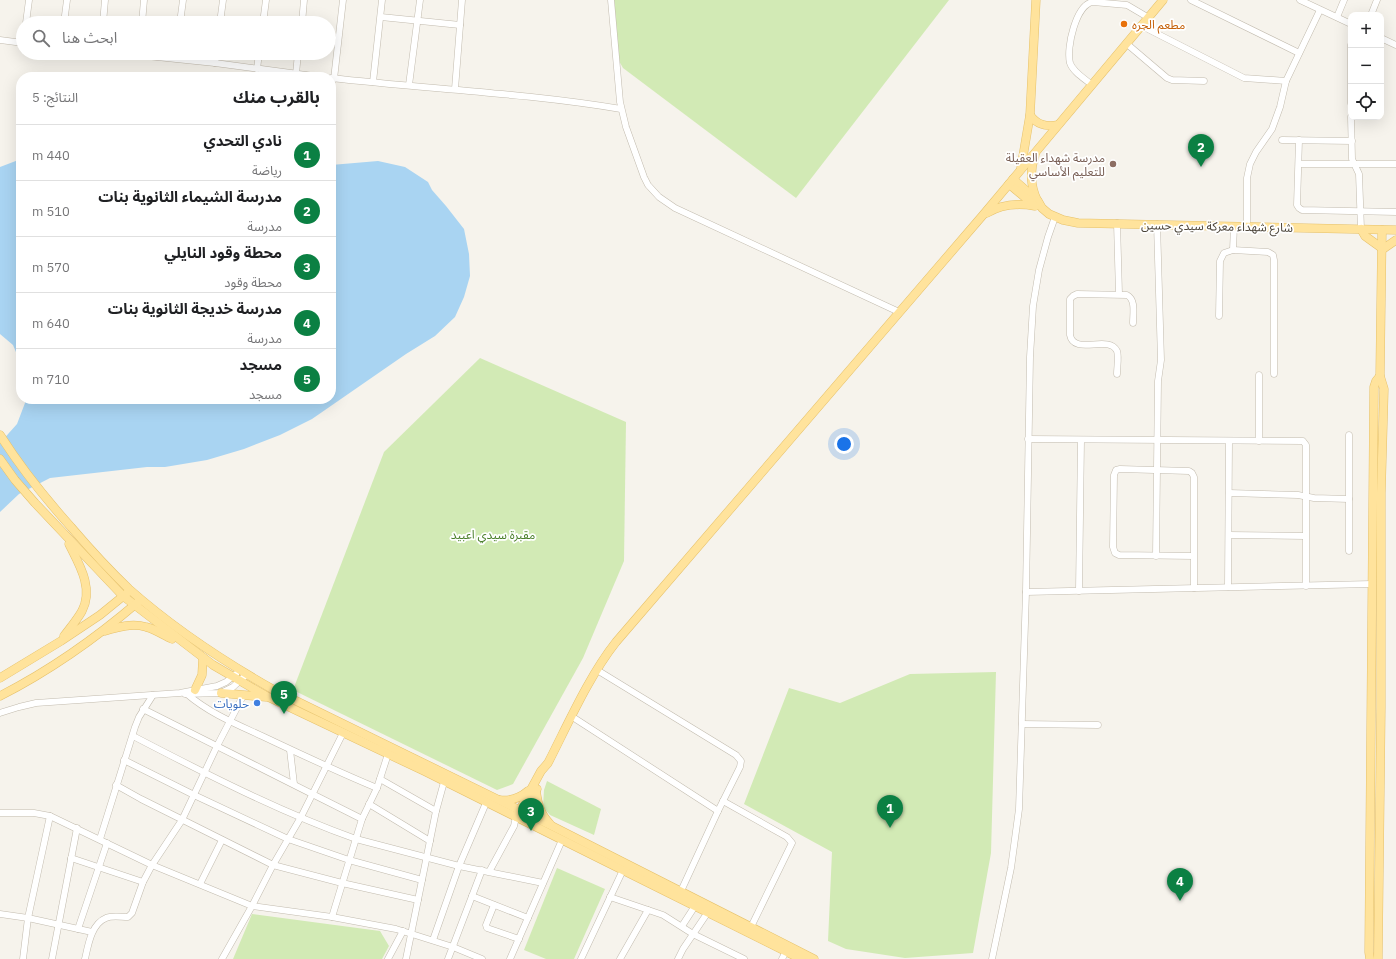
<!DOCTYPE html>
<html lang="ar">
<head>
<meta charset="utf-8">
<style>
	body { margin:0; font-family:"IBM Plex Sans","Noto Sans Arabic",sans-serif; background:#f6f6f6; color:#202124; direction:rtl }
	.controls { position:absolute; right:12px; top:12px; display:grid; overflow:hidden; border-radius:8px; box-shadow:0 4px 16px #0002 }
	.controls button { width:36px; height:36px; display:grid; place-items:center; padding:0; border:0; border-bottom:1px solid #e0e0e0; background:#fff; color:#202124; font:20px sans-serif }
	.you { position:absolute; left:844px; top:444px; width:14px; height:14px; margin:-10px; border:3px solid #fff; border-radius:50%; background:#1a73e8; box-shadow:0 0 0 6px #1a73e833 }
	.badge { display:grid; place-items:center; width:26px; height:26px; border-radius:50%; background:#0b8043; color:#fff; font-size:13px; font-weight:700 }
	.pin { position:absolute; translate:-50% -33px; filter:drop-shadow(0 1px 2px #0008) }
	.pin::after { content:''; position:absolute; top:21px; width:14px; height:12px; background:inherit; clip-path:polygon(0 0,100% 0,50% 100%) }
	.list { margin:0; padding:0; list-style:none }
	h2 { display:flex; justify-content:space-between; align-items:center; height:52px; margin:0; padding:0 16px; font-size:17px }
	h2 small { font-size:13px; font-weight:400; color:#757577 }
	.list li { display:grid; grid-template-columns:26px 1fr auto; gap:12px; align-items:center; box-sizing:border-box; height:56px; padding:0 16px; border-top:1px solid #e0e0e0 }
	.list b { display:block; font-size:15px; white-space:nowrap }
	.list p { margin:0; font-size:13px; white-space:nowrap; color:#757577 }
	.list em { font-size:13px; font-style:normal; color:#757577 }
	.icon { flex:none; width:22px; height:22px; fill:none; stroke:currentColor; stroke-width:2; stroke-linecap:round; stroke-linejoin:round }
	.map { position:relative; flex:none; width:1396px; height:959px; overflow:hidden; direction:ltr }
	.search { position:absolute; background:#fff; box-shadow:0 4px 16px #0002; left:16px; top:16px; width:320px; height:44px; display:flex; align-items:center; gap:10px; box-sizing:border-box; padding:0 14px; border-radius:22px; color:#757577; font-size:15px }
	.panel { position:absolute; background:#fff; box-shadow:0 4px 16px #0002; left:16px; top:72px; width:320px; height:332px; border-radius:16px; direction:rtl }
	.map>svg:first-child { display:block }
	.green { fill:#d2eab5 }
	.water { fill:#a9d4f2 }
	.lines { fill:none; stroke-linecap:round; stroke-linejoin:round }
	.minor-casing { stroke:#c2bbae; stroke-width:7 }
	.major-casing { stroke:#e6c16a; stroke-width:9 }
	.minor { stroke:#fff; stroke-width:6 }
	.major { stroke:#ffe39c; stroke-width:8 }
	.food-dot { fill:#e8710a; stroke:#fff; stroke-width:1.5 }
	.education-dot { fill:#8d6e63; stroke:#fff; stroke-width:1.5 }
	.shop-dot { fill:#3f7fe0; stroke:#fff; stroke-width:1.5 }
	.labels { text-anchor:middle; dominant-baseline:central; stroke-width:3.5; stroke-linejoin:round; paint-order:stroke }
	.food-label { font-size:12px; fill:#c56008; stroke:#fff; text-anchor:start }
	.education-label { font-size:12px; fill:#785e54; stroke:#fff; text-anchor:end }
	.street-label { font-size:12px; fill:#4b4439; stroke:#fff }
	.park-label { font-size:12px; fill:#4a7f2a; stroke:#fff }
	.shop-label { font-size:12px; fill:#366cbe; stroke:#fff; text-anchor:end }
</style>
</head>
<body>
<div class="map">
<svg width="1396" height="959" viewBox="0 0 1396 959">
	<rect width="100%" height="100%" fill="#f6f3ec"/>
	<g class="green">
		<path d="M614,0H949L796,198L623,68L619,61Z"/>
		<path d="M480,358L626,422L624,561L583,658L513,784L497,790L293,690L384,452Z"/>
		<path d="M996,672L991,853L973,953L905,958L846,949L828,941L832,852L744,804L789,688L840,703L910,674Z"/>
		<path d="M547,781L601,809L594,835L550,815L543,807L544,790Z"/>
		<path d="M557,868L605,889L574,959H546L524,950Z"/>
		<path d="M252,914L380,931L389,946L382,959H233Z"/>
	</g>
	<g class="water">
		<path d="M21,159V364L13,345L0,334V167Z"/>
		<path d="M378,161L405,167L428,182L432,190L446,206L464,229L469,254L470,276L464,297L455,317L435,336L406,354L312,419L280,435L244,449L207,460L165,467H147L50,478L19,494L0,512V443L17,424L25,403V399H331V165Z"/>
	</g>
	<g class="lines">
		<defs>
			<g id="minor">
				<path d="M611,0L620,102L626,127L644,177L648,185L659,197L675,208L899,312"/>
				<path d="M1191,0L1299,53"/>
				<path d="M1300,0L1351,24"/>
				<path d="M1371,15L1377,0"/>
				<path d="M381,17L460,25"/>
				<path d="M1337,17L1344,0"/>
				<path d="M26,23L29,0"/>
				<path d="M64,23L67,0"/>
				<path d="M103,23L105,0"/>
				<path d="M142,23L144,0"/>
				<path d="M180,23L183,0"/>
				<path d="M220,23L223,0"/>
				<path d="M263,23L266,0"/>
				<path d="M302,23L304,0"/>
				<path d="M1142,26L1244,78L1286,81"/>
				<path d="M1381,38L1396,45"/>
				<path d="M0,40L23,43"/>
				<path d="M1127,44L1167,78L1172,80L1204,81"/>
				<path d="M1351,45V103"/>
				<path d="M118,53L215,63L321,77"/>
				<path d="M215,63L216,53"/>
				<path d="M257,69L259,53"/>
				<path d="M296,74L298,53"/>
				<path d="M331,78C428,89 525,93 621,109"/>
				<path d="M334,79L343,0"/>
				<path d="M373,82L382,0"/>
				<path d="M409,85L420,0"/>
				<path d="M1092,85C1085,79 1073,72 1070,63C1066,48 1076,4 1093,2L1127,5L1149,18"/>
				<path d="M455,89L462,0"/>
				<path d="M1351,117L1352,159L1359,174L1361,229"/>
				<path d="M1282,140L1352,141"/>
				<path d="M1299,140L1297,205L1299,208L1302,210L1396,212"/>
				<path d="M1299,164H1396"/>
				<path d="M1117,223L1119,294"/>
				<path d="M1247,227V178L1250,164L1256,152L1272,129L1280,107L1286,81L1320,10"/>
				<path d="M1233,250L1234,226"/>
				<path d="M1219,316L1220,261L1224,253L1233,250L1268,252L1273,255L1274,260V374"/>
				<path d="M1117,374C1117,367 1119,357 1117,351C1109,334 1074,356 1070,335V299L1073,296L1077,294L1127,295C1136,300 1133,313 1133,323"/>
				<path d="M1259,375V441"/>
				<path d="M1349,435V551"/>
				<path d="M1028,439L1303,441L1306,445V586"/>
				<path d="M1229,493L1298,495L1314,498L1349,499"/>
				<path d="M1229,535L1305,536"/>
				<path d="M1156,556L1158,381L1161,360L1157,224"/>
				<path d="M1228,587L1229,441"/>
				<path d="M1194,588V477L1192,473L1189,471L1120,469L1116,470L1114,475L1113,547L1115,553L1119,555L1194,556"/>
				<path d="M1079,591L1081,440"/>
				<path d="M1026,592L1372,584"/>
				<path d="M597,670L736,755L741,761L740,767L718,811L681,891"/>
				<path d="M185,694L221,693L233,687L247,674"/>
				<path d="M187,694C209,713 236,724 262,736C300,754 338,772 377,788"/>
				<path d="M143,709L362,819"/>
				<path d="M0,713L19,707L36,703L180,693L217,686L226,682L236,674"/>
				<path d="M571,716L718,811"/>
				<path d="M1022,724L1098,725"/>
				<path d="M133,736C204,773 280,812 356,839L459,866L543,883"/>
				<path d="M290,750L294,784"/>
				<path d="M124,760L194,795L288,839L349,860L422,880"/>
				<path d="M380,779L436,811"/>
				<path d="M116,785L141,799L273,865L342,883L418,900"/>
				<path d="M723,801L787,837L792,843L751,927"/>
				<path d="M369,804L430,841"/>
				<path d="M0,813H34L50,816L152,865L252,906L332,917L396,929L453,947L482,959"/>
				<path d="M100,839L135,727L139,717L153,695"/>
				<path d="M71,858L143,882"/>
				<path d="M489,872L514,826L516,817"/>
				<path d="M200,884L222,840"/>
				<path d="M472,896L528,918"/>
				<path d="M610,897L663,915L693,934L744,959"/>
				<path d="M494,905L486,925L487,928L519,939"/>
				<path d="M0,914L28,918L92,932"/>
				<path d="M332,917L362,819L377,788L388,754"/>
				<path d="M682,926L695,906"/>
				<path d="M78,929L107,843"/>
				<path d="M433,940L459,866L486,803"/>
				<path d="M23,959L28,918L50,816"/>
				<path d="M52,959L77,828"/>
				<path d="M85,959C88,946 91,924 106,918C112,915 121,917 128,917L132,913L143,882L152,865L182,820L217,746L243,696"/>
				<path d="M222,959L252,906L273,865L301,817L343,733"/>
				<path d="M388,959L403,931"/>
				<path d="M406,959L436,811L444,782"/>
				<path d="M448,959L482,870"/>
				<path d="M510,959L562,840"/>
				<path d="M581,959L623,870"/>
				<path d="M620,959L648,910"/>
				<path d="M678,959L683,949L708,912"/>
				<path d="M782,959L786,951"/>
				<path d="M992,959L1011,868L1019,809L1026,592L1030,357L1033,306L1039,270L1048,237L1055,217"/>
			</g>
			<g id="major">
				<path d="M1030,115C1037,125 1046,127 1058,125"/>
				<path d="M1035,155C1030,170 1030,185 1037,200"/>
				<path d="M1021,168L1030,115L1036,0"/>
				<path d="M1013,179L1038,201L1042,208L1049,214L1063,220L1078,223L1396,230"/>
				<path d="M1009,184L1034,205"/>
				<path d="M987,213C1002,204 1018,203 1035,206"/>
				<path d="M1361,229L1365,236L1383,249L1396,240"/>
				<path d="M0,435C21,468 45,498 71,527C89,548 108,569 129,589C173,628 223,661 274,690L552,826L814,959"/>
				<path d="M0,459L15,480L35,503L123,596L213,665L268,697L424,771L801,959"/>
				<path d="M105,631C118,627 132,623 146,627C155,629 163,635 172,639"/>
				<path d="M64,636C70,628 77,620 82,611C94,588 79,564 69,544"/>
				<path d="M0,678L61,641L100,615L127,593"/>
				<path d="M195,690L202,675L203,658"/>
				<path d="M221,693L266,697"/>
				<path d="M0,696C49,671 96,638 138,602"/>
				<path d="M536,791C538,805 540,813 550,824"/>
				<path d="M500,800C510,801 520,798 528,791"/>
				<path d="M523,816L537,789"/>
				<path d="M516,817L541,771L548,763C568,724 589,676 616,642L983,215L1163,0"/>
				<path d="M1370,959L1369,952L1374,387L1376,381L1380,376"/>
				<path d="M1378,959L1381,707V493L1384,389L1380,376L1382,230"/>
			</g>
		</defs>
		<use href="#minor" class="minor-casing"/>
		<use href="#major" class="major-casing"/>
		<use href="#minor" class="minor"/>
		<use href="#major" class="major"/>
	</g>
	<circle class="food-dot" cx="1124" cy="24" r="4"/>
	<circle class="education-dot" cx="1113" cy="164" r="4"/>
	<circle class="shop-dot" cx="257" cy="703" r="4"/>
	<g class="labels">
		<g class="food-label">
			<text x="1132" y="24">مطعم الجره</text>
		</g>
		<g class="education-label">
			<text x="1105" y="157">مدرسة شهداء العقيلة<tspan x="1105" dy="14">للتعليم الأساسي</tspan></text>
		</g>
		<g class="street-label">
			<text transform="translate(1217 226) rotate(1)">شارع شهداء معركة سيدي حسين</text>
		</g>
		<g class="park-label">
			<text x="493" y="534">مقبرة سيدي اعبيد</text>
		</g>
		<g class="shop-label">
			<text x="249" y="703">حلويات</text>
		</g>
	</g>
</svg>
<div class="controls">
<button>+</button>
<button>−</button>
<button><svg class="icon" aria-label="locate" viewBox="0 0 24 24"><circle cx="12" cy="12" r="6"/><path d="M12 2v4M12 18v4M2 12h4M18 12h4"/></svg></button>
</div>
<div class="you"></div>
<div class="pin badge" style="left:890px;top:828px">1</div>
<div class="pin badge" style="left:1201px;top:167px">2</div>
<div class="pin badge" style="left:531px;top:831px">3</div>
<div class="pin badge" style="left:1180px;top:901px">4</div>
<div class="pin badge" style="left:284px;top:714px">5</div>
<div class="search"><svg class="icon" aria-label="search" viewBox="0 0 24 24"><circle cx="10" cy="10" r="6"/><path d="M15 15l6 6"/></svg>ابحث هنا</div>
<section class="panel">
<h2>بالقرب منك<small>النتائج: 5</small></h2>
<ul class="list">
<li><span class="badge">1</span><div><b>نادي التحدي</b><p>رياضة</p></div><em>440 m</em></li>
<li><span class="badge">2</span><div><b>مدرسة الشيماء الثانوية بنات</b><p>مدرسة</p></div><em>510 m</em></li>
<li><span class="badge">3</span><div><b>محطة وقود النايلي</b><p>محطة وقود</p></div><em>570 m</em></li>
<li><span class="badge">4</span><div><b>مدرسة خديجة الثانوية بنات</b><p>مدرسة</p></div><em>640 m</em></li>
<li><span class="badge">5</span><div><b>مسجد</b><p>مسجد</p></div><em>710 m</em></li>
</ul>
</section>
</div>
</body>
</html>
